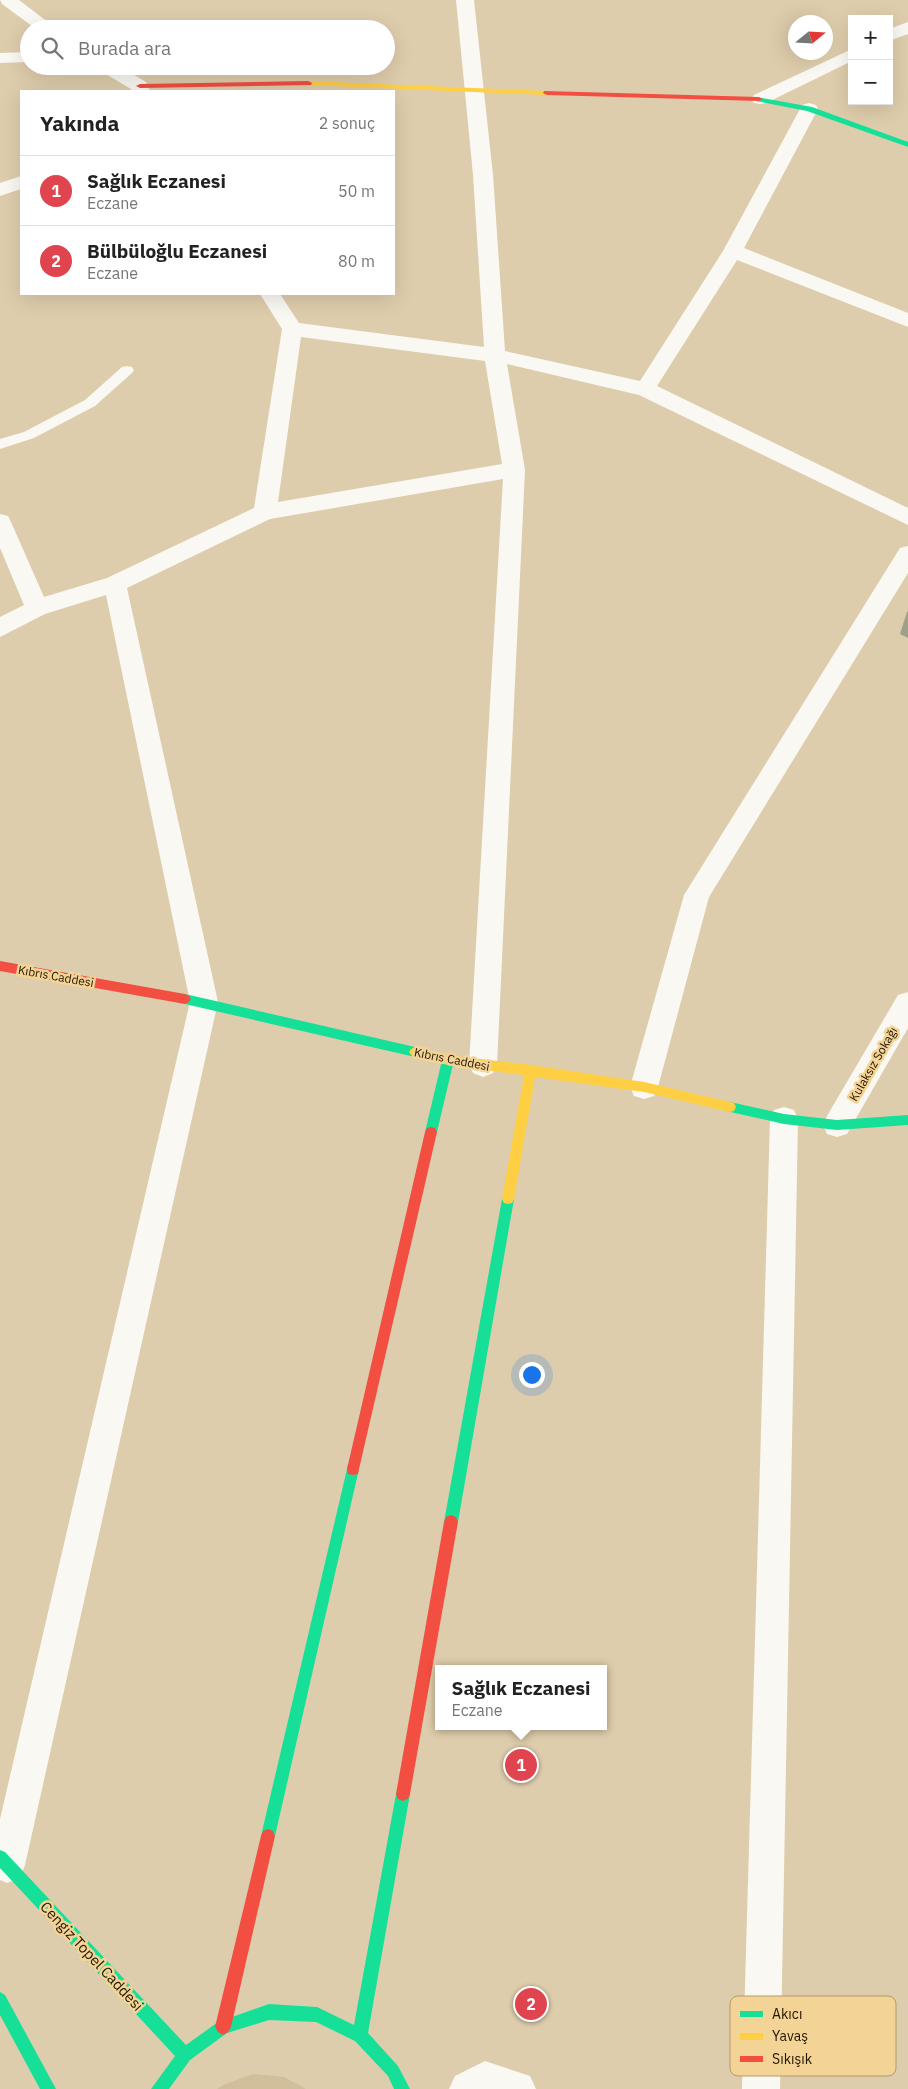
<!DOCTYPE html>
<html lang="tr">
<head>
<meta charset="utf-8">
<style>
	body { margin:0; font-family:"IBM Plex Sans",sans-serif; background:#f6f6f6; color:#222 }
	.controls { position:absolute; right:15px; top:15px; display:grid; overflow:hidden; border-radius:0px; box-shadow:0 5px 20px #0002 }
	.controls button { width:45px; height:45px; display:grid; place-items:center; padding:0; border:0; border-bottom:1px solid #e0e0e0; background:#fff; color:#222; font:25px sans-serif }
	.compass { position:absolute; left:788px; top:15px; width:45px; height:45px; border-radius:50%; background:#fff; box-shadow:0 5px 20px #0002; rotate:72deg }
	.you { position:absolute; left:531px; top:1374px; width:18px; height:18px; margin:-12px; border:4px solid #fff; border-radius:50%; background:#1a73e8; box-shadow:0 0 0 8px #1a73e833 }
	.badge { display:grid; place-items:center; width:32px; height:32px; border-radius:50%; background:#b45309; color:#fff; font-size:16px; font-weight:700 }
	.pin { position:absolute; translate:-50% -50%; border:2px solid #fff; box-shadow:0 1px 5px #0006 }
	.popup { position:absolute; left:435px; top:1665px; width:172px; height:65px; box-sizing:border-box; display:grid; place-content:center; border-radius:0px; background:#fff; filter:drop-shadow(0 1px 4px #0005); font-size:16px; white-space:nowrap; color:#767676 }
	.popup b { font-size:19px; color:#222 }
	.popup::after { content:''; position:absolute; left:50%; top:100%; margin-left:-10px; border:10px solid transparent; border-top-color:#fff }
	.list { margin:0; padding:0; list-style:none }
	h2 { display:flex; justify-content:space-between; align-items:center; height:65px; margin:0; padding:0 20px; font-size:21px }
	h2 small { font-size:16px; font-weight:400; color:#767676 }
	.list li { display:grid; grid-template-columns:32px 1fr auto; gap:15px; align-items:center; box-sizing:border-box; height:70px; padding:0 20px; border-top:1px solid #e0e0e0 }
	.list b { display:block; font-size:19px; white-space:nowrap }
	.list p { margin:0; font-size:16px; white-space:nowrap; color:#767676 }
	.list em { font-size:16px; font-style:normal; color:#767676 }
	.icon { flex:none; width:28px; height:28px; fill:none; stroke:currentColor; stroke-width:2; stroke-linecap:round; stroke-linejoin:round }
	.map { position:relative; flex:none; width:908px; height:2089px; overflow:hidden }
	.search { position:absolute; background:#fff; box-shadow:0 5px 20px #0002; left:20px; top:20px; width:375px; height:55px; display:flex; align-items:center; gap:12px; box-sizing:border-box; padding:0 18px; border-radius:28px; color:#767676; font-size:19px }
	.panel { position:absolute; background:#fff; box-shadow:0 5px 20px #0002; left:20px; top:90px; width:375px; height:205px; border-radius:0px }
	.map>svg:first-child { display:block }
	.green { fill:#d1be9a }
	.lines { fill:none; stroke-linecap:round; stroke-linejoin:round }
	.lane { fill:#faf8f3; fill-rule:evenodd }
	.street { fill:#faf8f3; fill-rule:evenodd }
	.fast { fill:#16e098; fill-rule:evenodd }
	.slow { fill:#ffcf43; fill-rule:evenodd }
	.jam { fill:#f24e42; fill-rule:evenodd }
	.wall { fill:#9ea08a }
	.labels { text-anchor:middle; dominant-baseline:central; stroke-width:5; stroke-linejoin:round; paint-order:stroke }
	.street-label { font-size:12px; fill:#211600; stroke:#f4d496 }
	.near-street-label { font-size:15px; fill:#211600; stroke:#f4d496 }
	.key { fill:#f4d496; stroke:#b59b69; stroke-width:1 }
	.key-label { font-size:14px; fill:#211600 }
</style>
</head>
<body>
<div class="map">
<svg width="908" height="2089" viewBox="0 0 908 2089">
	<rect width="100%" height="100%" fill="#decdac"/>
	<path class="green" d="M253,2074L284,2077L306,2089H217L223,2085Z"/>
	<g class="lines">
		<path class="lane" d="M127,366L132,367L134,370L132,373L95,406L34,438L0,449V439L24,432L85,400L122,367Z"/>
		<g class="street">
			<path d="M0,0H19L57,29H36L2,4Z"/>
			<path d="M456,0H474L493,175L505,351L640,381L723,251L800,109L802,105L809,103L816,105L818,109L744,248L908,313V327L737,260L657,386L908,508V525L639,395L507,364L525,470L497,1065L493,1073L483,1077L473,1073L469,1065L503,479L270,519L127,588L218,1002L25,1865L20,1878L7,1883L0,1880V1819L190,1002L106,595L45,614L0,637V617L24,605L0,548V514L8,516L11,522L44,597L107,578L254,508L282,329L260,294H280L299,323L484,347L473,175ZM301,337L485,361L502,464L278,502Z"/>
			<path d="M908,22V34L889,41V29Z"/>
			<path d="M852,49V61L766,103L760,104L754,103L751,99L754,95Z"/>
			<path d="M29,52V62L0,63V53Z"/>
			<path d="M96,66H119L146,82L150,91H132L131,89L99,70Z"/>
			<path d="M21,176V189L0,196V183Z"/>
			<path d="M908,546V573L709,897L658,1087L654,1096L644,1099L634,1096L630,1087L684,895L900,548Z"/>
			<path d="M908,992V1028L847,1134L837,1137L827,1134L823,1125L827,1116L898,995Z"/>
			<path d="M784,1107L794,1110L798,1119L780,2089H742L770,1119L774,1110Z"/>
			<path d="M485,2061L530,2076L536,2089H449L455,2076Z"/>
		</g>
		<g class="fast">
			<path d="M756,97L812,107L908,142V147L807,111L756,101Z"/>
			<path d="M185,994L415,1047L419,1049L421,1052L419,1055L415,1057L185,1004L181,1002L179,999L181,996Z"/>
			<path d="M448,1055L452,1057L454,1060L437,1132L435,1136L431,1137L427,1136L425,1132L442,1060L444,1057Z"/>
			<path d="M730,1102L784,1114L837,1120L908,1115V1125L837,1130L784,1124L726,1111L724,1107L726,1103Z"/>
			<path d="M508,1194L512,1195L514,1199L458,1522L456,1527L451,1529L446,1527L444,1522L502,1199L504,1195Z"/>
			<path d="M353,1463L358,1464L359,1469L275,1836L273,1841L268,1843L263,1841L261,1836L347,1469L348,1464Z"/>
			<path d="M403,1787L408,1789L410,1794L368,2033L398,2066L410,2089H394L388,2076L355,2041L316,2022L269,2020L227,2033L190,2060L169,2089H151L175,2056L0,1868V1850L5,1852L186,2045L218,2022L269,2004L317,2007L354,2025L396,1794L398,1789Z"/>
			<path d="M0,1992L5,1995L56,2089H40L0,2015Z"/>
		</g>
		<g class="slow">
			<path d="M305,81L547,91L551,93L547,95L308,85L304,83Z"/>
			<path d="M415,1047L448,1055L531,1065L644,1082L730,1102L734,1103L736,1107L734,1111L730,1112L644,1092L535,1077L514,1199L512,1203L508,1204L504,1203L502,1199L524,1075L448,1065L415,1057L411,1055L409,1052L411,1049Z"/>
		</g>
		<g class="jam">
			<path d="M308,81L312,83L311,85L140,88L136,86L140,84Z"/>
			<path d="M544,91L759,97L763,99L759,101L547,95L543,93Z"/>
			<path d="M0,961L185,994L189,996L191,999L189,1002L185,1004L0,971Z"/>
			<path d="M431,1127L435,1128L437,1132L359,1469L358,1474L353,1475L348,1474L347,1469L425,1132L427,1128Z"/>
			<path d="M451,1515L456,1517L458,1522L410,1794L408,1799L403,1801L398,1799L396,1794L444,1522L446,1517Z"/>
			<path d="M268,1829L273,1831L275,1836L231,2027L228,2032L223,2035L218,2032L215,2027L261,1836L263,1831Z"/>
		</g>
	</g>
	<path class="wall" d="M908,611V638L900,634L907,612Z"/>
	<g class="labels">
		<g class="street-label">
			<text transform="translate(56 976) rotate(10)">Kıbrıs Caddesi</text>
			<text transform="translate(452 1059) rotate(11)">Kıbrıs Caddesi</text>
			<text transform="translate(873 1064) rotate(-60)">Kulaksız Sokağı</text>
		</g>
		<g class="near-street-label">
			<text transform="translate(92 1956) rotate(47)">Cengiz Topel Caddesi</text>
		</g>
	</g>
	<rect x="730" y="1996" width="166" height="80" rx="8" class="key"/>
	<rect x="740" y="2011" width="23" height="6" fill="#16e098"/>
	<rect x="740" y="2033" width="23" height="7" fill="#ffcf43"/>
	<rect x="740" y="2056" width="23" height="6" fill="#f24e42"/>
	<g class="key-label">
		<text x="772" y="2019">Akıcı</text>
		<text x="772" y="2041">Yavaş</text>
		<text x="772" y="2064">Sıkışık</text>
	</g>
</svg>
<div class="controls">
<button>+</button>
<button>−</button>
</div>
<svg class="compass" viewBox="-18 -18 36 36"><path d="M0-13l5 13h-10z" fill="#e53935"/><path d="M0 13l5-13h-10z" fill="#767676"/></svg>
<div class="you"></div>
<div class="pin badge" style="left:521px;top:1765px;background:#e0444e">1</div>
<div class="popup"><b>Sağlık Eczanesi</b>Eczane</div>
<div class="pin badge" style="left:531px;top:2004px;background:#e0444e">2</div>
<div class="search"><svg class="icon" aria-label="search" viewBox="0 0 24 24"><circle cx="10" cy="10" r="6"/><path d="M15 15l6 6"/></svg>Burada ara</div>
<section class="panel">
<h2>Yakında<small>2 sonuç</small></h2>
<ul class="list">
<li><span class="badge" style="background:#e0444e">1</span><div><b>Sağlık Eczanesi</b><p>Eczane</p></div><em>50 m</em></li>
<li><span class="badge" style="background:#e0444e">2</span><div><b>Bülbüloğlu Eczanesi</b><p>Eczane</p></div><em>80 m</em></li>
</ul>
</section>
</div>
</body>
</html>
